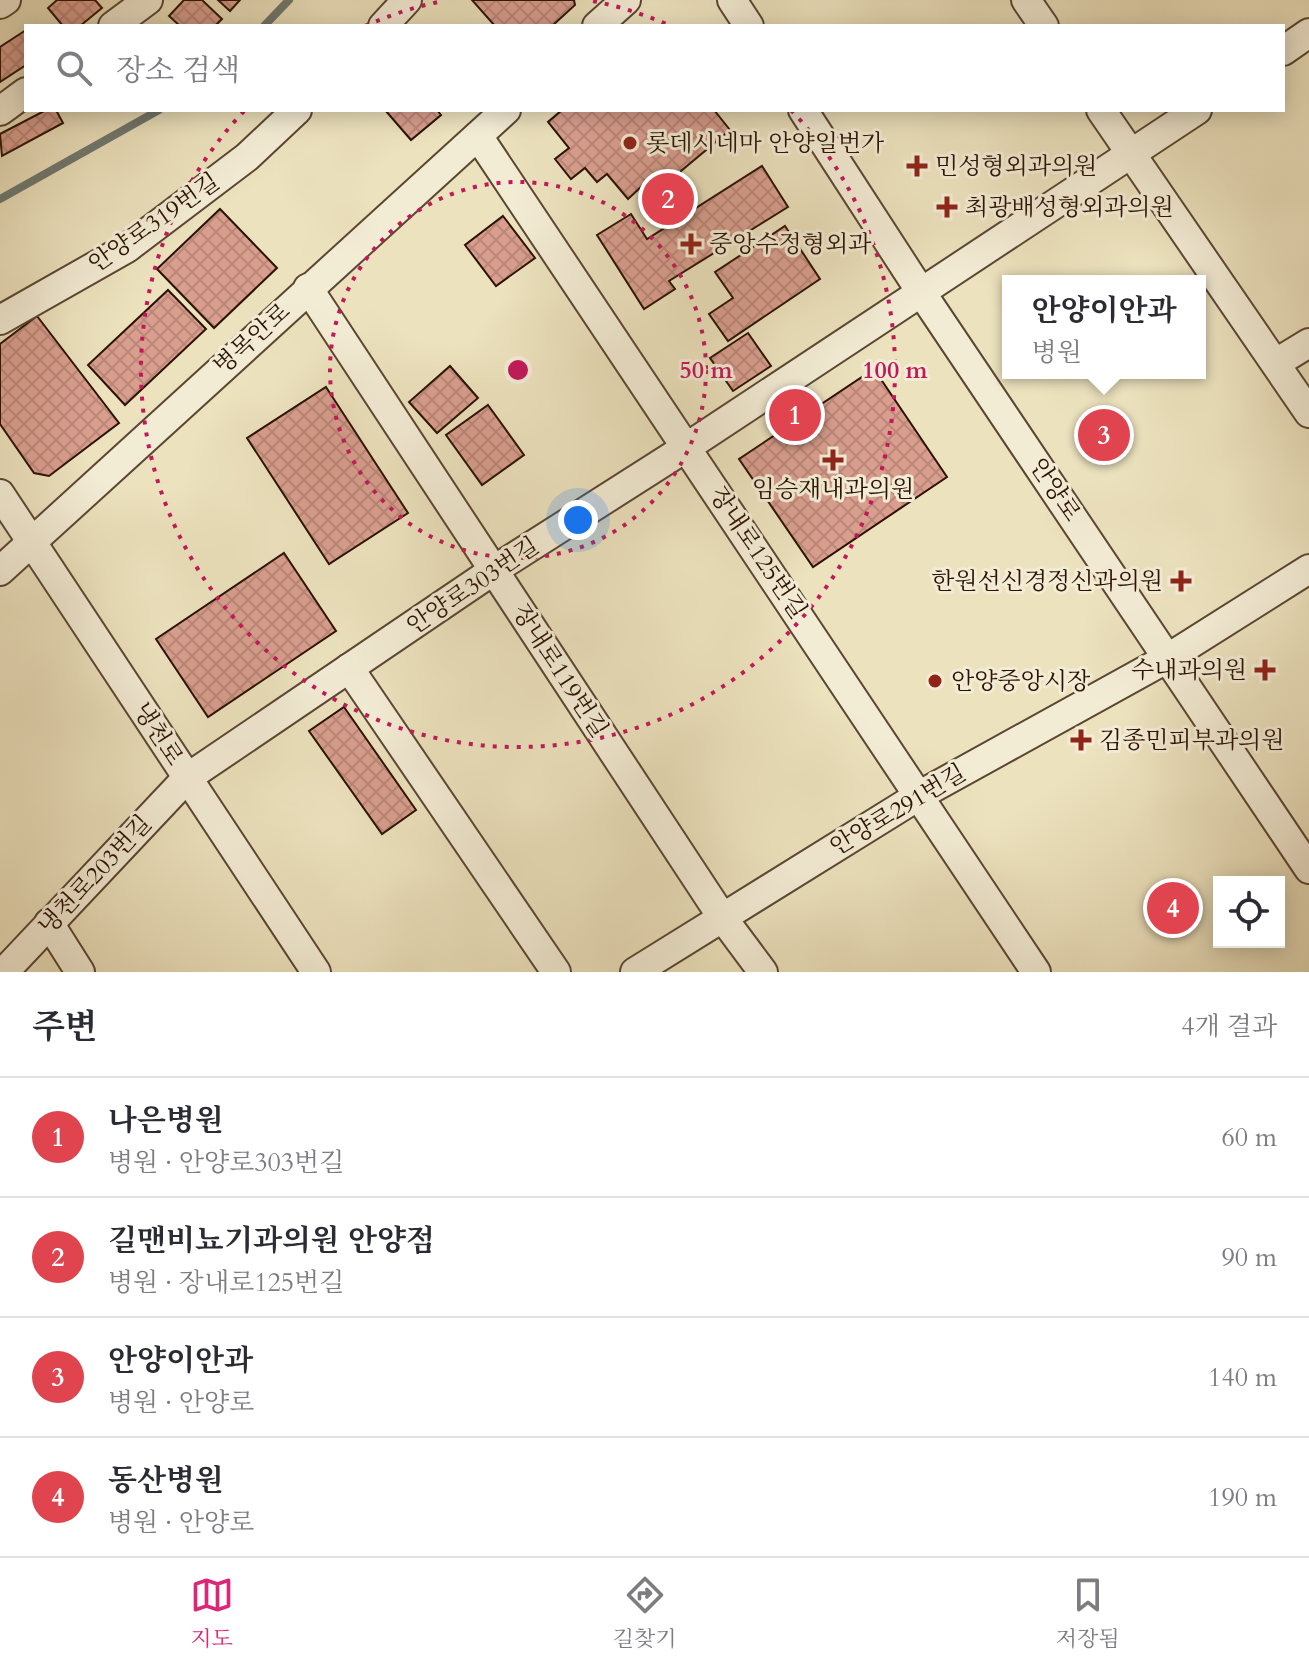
<!DOCTYPE html>
<html lang="ko">
<head>
<meta charset="utf-8">
<style>
	body { margin:0; font-family:Cardo,"Noto Serif KR",serif; background:#f2f2f3; color:#2b2b33 }
	.controls { position:absolute; right:24px; bottom:24px; display:grid; overflow:hidden; border-radius:0px; box-shadow:0 4px 20px #0003 }
	.controls button { width:72px; height:72px; display:grid; place-items:center; padding:0; border:0; border-bottom:2px solid #e1e1e2; background:#fff; color:#2b2b33; font:40px sans-serif }
	.you { position:absolute; left:578px; top:520px; width:28px; height:28px; margin:-20px; border:6px solid #fff; border-radius:50%; background:#1a73e8; box-shadow:0 0 0 12px #1a73e833 }
	.badge { display:grid; place-items:center; width:52px; height:52px; border-radius:50%; background:#db2777; color:#fff; font-size:26px; font-weight:700 }
	.pin { position:absolute; translate:-50% -50%; border:4px solid #fff; box-shadow:0 2px 8px #0006 }
	.popup { position:absolute; left:1002px; top:275px; width:204px; height:104px; box-sizing:border-box; display:grid; place-content:center; border-radius:0px; background:#fff; filter:drop-shadow(0 2px 6px #0005); font-size:26px; white-space:nowrap; color:#7c7c81 }
	.popup b { font-size:30px; color:#2b2b33 }
	.popup::after { content:''; position:absolute; left:50%; top:100%; margin-left:-16px; border:16px solid transparent; border-top-color:#fff }
	.list { margin:0; padding:0; list-style:none }
	h2 { display:flex; justify-content:space-between; align-items:center; height:104px; margin:0; padding:0 32px; font-size:34px }
	h2 small { font-size:26px; font-weight:400; color:#7c7c81 }
	.list li { display:grid; grid-template-columns:52px 1fr auto; gap:24px; align-items:center; box-sizing:border-box; height:120px; padding:0 32px; border-top:2px solid #e1e1e2 }
	.list b { display:block; font-size:30px; white-space:nowrap }
	.list p { margin:0; font-size:26px; white-space:nowrap; color:#7c7c81 }
	.list em { font-size:26px; font-style:normal; color:#7c7c81 }
	.icon { flex:none; width:44px; height:44px; fill:none; stroke:currentColor; stroke-width:2; stroke-linecap:round; stroke-linejoin:round }
	.map { position:relative; flex:none; width:1309px; height:972px; overflow:hidden }
	.search { position:absolute; background:#fff; box-shadow:0 4px 20px #0003; left:24px; right:24px; top:24px; height:88px; display:flex; align-items:center; gap:20px; box-sizing:border-box; padding:0 28px; border-radius:0px; color:#7c7c81; font-size:30px }
	.sheet { height:584px; background:#fff }
	nav { display:flex; justify-content:space-around; align-items:center; box-sizing:border-box; height:112px; border-top:2px solid #e1e1e2; background:#fff; font-size:22px; color:#7c7c81 }
	nav a { display:grid; justify-items:center; gap:4px }
	nav .on { color:#db2777 }
	.map>svg:first-child { display:block }
	.lines { fill:none; stroke-linecap:round; stroke-linejoin:round }
	.stream { stroke:#6e7970; stroke-width:8 }
	.building { fill:url(#building-cross-hatch); stroke:#2b1204; stroke-width:2 }
	.minor-casing { stroke:#5b4632; stroke-width:32 }
	.minor { stroke:#f3ecd5; stroke-width:28 }
	.ring { fill:none; stroke:#c2185b; stroke-width:4; stroke-dasharray:4 8 }
	.poi-dot { fill:#8f2418; stroke:#f3ecd5; stroke-width:3 }
	.labels { text-anchor:middle; dominant-baseline:central; stroke-width:6; stroke-linejoin:round; paint-order:stroke }
	.poi-label { font-size:24px; fill:#2b1204; stroke:#f3ecd5; text-anchor:start }
	.street-label { font-size:24px; fill:#2b1204; stroke:#f3ecd5 }
	.centre { fill:#c2185b; stroke:#f3ecd5; stroke-width:4 }
	.ring-label { font-size:24px; text-anchor:middle; font-weight:bold; fill:#c2185b; stroke:#f3ecd5; stroke-width:6; stroke-linejoin:round; paint-order:stroke }
</style>
</head>
<body>
<div class="map">
<svg width="1309" height="972" viewBox="0 0 1309 972">
	<defs>
		<pattern id="building-cross-hatch" width="8" height="8" patternUnits="userSpaceOnUse" patternTransform="scale(2)"><rect width="8" height="8" fill="#d99e8e"/><path d="M0 0l8 8M0 8l8-8" fill="none" stroke="#ba8779"/></pattern>
	</defs>
	<rect width="100%" height="100%" fill="#ece2be"/>
	<filter id="stains"><feTurbulence type="fractalNoise" baseFrequency=".0025" numOctaves="4"/><feColorMatrix values="0 0 0 0 .2 0 0 0 0 .09 0 0 0 0 .02 0 0 0 .5 -.17"/></filter>
	<radialGradient id="worn" r=".72"><stop offset=".6" stop-color="#630" stop-opacity="0"/><stop offset="1" stop-color="#630" stop-opacity=".3"/></radialGradient>
	<g class="lines">
		<g class="stream">
			<path d="M264,26L289,0"/>
			<path d="M0,199L159,110"/>
		</g>
	</g>
	<g class="building">
		<path d="M57,0H95L102,8L80,26H63L48,8Z"/>
		<path d="M184,0H202L222,19L215,26H180L169,16Z"/>
		<path d="M218,0H240L230,11Z"/>
		<path d="M472,0H574L575,5L552,26H495Z"/>
		<path d="M26,30V65L0,82V47Z"/>
		<path d="M46,110H56L63,123L2,156L0,134Z"/>
		<path d="M385,110H437L441,115L411,140Z"/>
		<path d="M562,110H714L730,130L651,196L642,186L628,199L607,174L597,182L585,168L571,179L555,159L569,148L548,122Z"/>
		<path d="M762,166L788,207L669,281L675,289L644,309L597,235L631,214L647,239Z"/>
		<path d="M220,209L277,268L214,328L157,269Z"/>
		<path d="M503,216L535,258L496,286L465,245Z"/>
		<path d="M785,226L820,279L728,341L709,314L733,298L715,272Z"/>
		<path d="M168,290L206,329L125,405L88,365Z"/>
		<path d="M37,316L119,423L49,476L34,473L0,424V344Z"/>
		<path d="M748,333L771,366L733,391L710,358Z"/>
		<path d="M450,366L478,398L437,433L409,402Z"/>
		<path d="M874,369L947,477L813,567L739,459Z"/>
		<path d="M326,387L408,513L329,564L247,438Z"/>
		<path d="M488,405L524,455L482,485L446,435Z"/>
		<path d="M284,553L336,631L208,717L156,639Z"/>
		<path d="M344,707L416,810L382,834L309,731Z"/>
	</g>
	<g class="lines">
		<defs>
			<g id="minor">
				<path d="M732,0L749,26"/>
				<path d="M1026,0L1044,26"/>
				<path d="M0,4L6,0"/>
				<path d="M113,26L148,0"/>
				<path d="M383,26L407,0"/>
				<path d="M597,26L626,0"/>
				<path d="M1283,51L1309,33"/>
				<path d="M803,110L921,292L1309,869"/>
				<path d="M1101,110L1309,413"/>
				<path d="M0,111L26,92"/>
				<path d="M478,136L1036,972"/>
				<path d="M308,288L722,917L763,972"/>
				<path d="M0,320L127,248L247,157L297,110"/>
				<path d="M1276,363L1309,343"/>
				<path d="M0,494L316,972"/>
				<path d="M0,571L506,110"/>
				<path d="M349,668L556,972"/>
				<path d="M49,923L80,972"/>
				<path d="M4,972L187,778L494,570L687,447L1197,110"/>
				<path d="M635,972L920,795L1168,658L1309,569"/>
			</g>
		</defs>
		<use href="#minor" class="minor-casing"/>
		<use href="#minor" class="minor"/>
	</g>
	<g class="ring">
		<circle cx="518" cy="370" r="188"/>
		<path d="M365 26A377 377 0 0 1 443 1M593 1A377 377 0 0 1 671 26M791 110A377 377 0 1 1 245 110"/>
	</g>
	<g class="poi-dot">
		<circle cx="630" cy="143" r="8"/>
		<path d="M913 154h8v8h8v8h-8v8h-8v-8h-8v-8h8z"/>
		<path d="M943 195h8v8h8v8h-8v8h-8v-8h-8v-8h8z"/>
		<path d="M687 232h8v8h8v8h-8v8h-8v-8h-8v-8h8z"/>
		<path d="M829 448h8v8h8v8h-8v8h-8v-8h-8v-8h8z"/>
		<path d="M1177 569h8v8h8v8h-8v8h-8v-8h-8v-8h8z"/>
		<path d="M1261 658h8v8h8v8h-8v8h-8v-8h-8v-8h8z"/>
		<circle cx="935" cy="681" r="8"/>
		<path d="M1077 728h8v8h8v8h-8v8h-8v-8h-8v-8h8z"/>
	</g>
	<g class="labels">
		<g class="poi-label">
			<text x="646" y="143">롯데시네마 안양일번가</text>
			<text x="935" y="166">민성형외과의원</text>
			<text x="965" y="207">최광배성형외과의원</text>
			<text x="709" y="244">중앙수정형외과</text>
			<text x="833" y="489" text-anchor="middle">임승재내과의원</text>
			<text x="1163" y="581" text-anchor="end">한원선신경정신과의원</text>
			<text x="1247" y="670" text-anchor="end">수내과의원</text>
			<text x="951" y="681">안양중앙시장</text>
			<text x="1099" y="740">김종민피부과의원</text>
		</g>
		<g class="street-label">
			<text transform="translate(154 223) rotate(-35)">안양로319번길</text>
			<text transform="translate(252 339) rotate(-42)">병목안로</text>
			<text transform="translate(1055 490) rotate(56)">안양로</text>
			<text transform="translate(758 553) rotate(56)">장내로125번길</text>
			<text transform="translate(473 586) rotate(-34)">안양로303번길</text>
			<text transform="translate(560 671) rotate(57)">장내로119번길</text>
			<text transform="translate(158 734) rotate(57)">냉천로</text>
			<text transform="translate(898 810) rotate(-31)">안양로291번길</text>
			<text transform="translate(95 875) rotate(-47)">냉천로203번길</text>
		</g>
	</g>
	<circle cx="518" cy="370" r="12" class="centre"/>
	<g class="ring-label">
		<text x="706" y="378">50 m</text>
		<text x="895" y="378">100 m</text>
	</g>
	<rect width="100%" height="100%" filter="url(#stains)"/>
	<rect width="100%" height="100%" fill="url(#worn)"/>
</svg>
<div class="controls">
<button><svg class="icon" aria-label="locate" viewBox="0 0 24 24"><circle cx="12" cy="12" r="6"/><path d="M12 2v4M12 18v4M2 12h4M18 12h4"/></svg></button>
</div>
<div class="you"></div>
<div class="pin badge" style="left:795px;top:415px;background:#e0444e">1</div>
<div class="pin badge" style="left:668px;top:199px;background:#e0444e">2</div>
<div class="pin badge" style="left:1104px;top:435px;background:#e0444e">3</div>
<div class="popup"><b>안양이안과</b>병원</div>
<div class="pin badge" style="left:1173px;top:908px;background:#e0444e">4</div>
<div class="search"><svg class="icon" aria-label="search" viewBox="0 0 24 24"><circle cx="10" cy="10" r="6"/><path d="M15 15l6 6"/></svg>장소 검색</div>
</div>
<section class="sheet">
<h2>주변<small>4개 결과</small></h2>
<ul class="list">
<li><span class="badge" style="background:#e0444e">1</span><div><b>나은병원</b><p>병원 · 안양로303번길</p></div><em>60 m</em></li>
<li><span class="badge" style="background:#e0444e">2</span><div><b>길맨비뇨기과의원 안양점</b><p>병원 · 장내로125번길</p></div><em>90 m</em></li>
<li><span class="badge" style="background:#e0444e">3</span><div><b>안양이안과</b><p>병원 · 안양로</p></div><em>140 m</em></li>
<li><span class="badge" style="background:#e0444e">4</span><div><b>동산병원</b><p>병원 · 안양로</p></div><em>190 m</em></li>
</ul>
</section>
<nav>
<a class="on"><svg class="icon" aria-label="map" viewBox="0 0 24 24"><path d="M3 6l6-2 6 2 6-2v14l-6 2-6-2-6 2zM9 4v14M15 6v14"/></svg>지도</a>
<a><svg class="icon" aria-label="directions" viewBox="0 0 24 24"><path d="M12 3l9 9-9 9-9-9zM9 14v-3h6M13 9l2 2-2 2"/></svg>길찾기</a>
<a><svg class="icon" aria-label="saved" viewBox="0 0 24 24"><path d="M7 4h10v16l-5-4-5 4z"/></svg>저장됨</a>
</nav>
</body>
</html>
